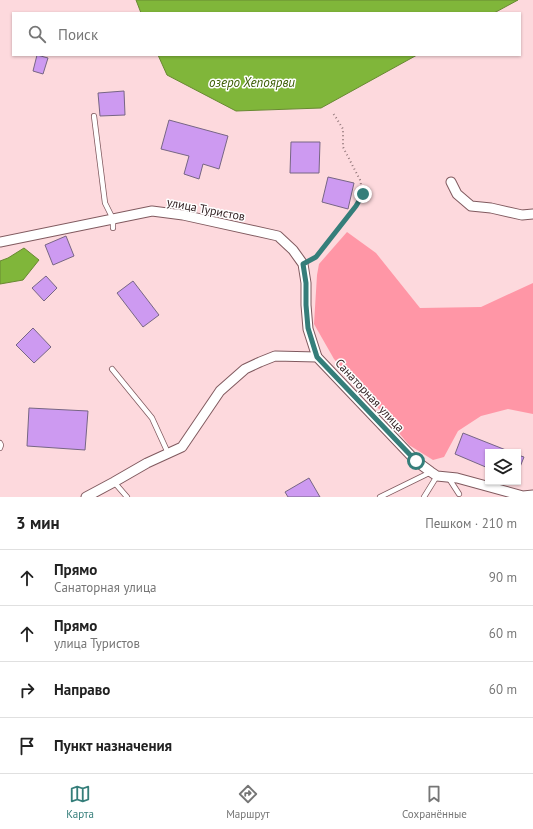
<!DOCTYPE html>
<html lang="ru">
<head>
<meta charset="utf-8">
<style>
	body { margin:0; font-family:"PT Sans",sans-serif; background:#f2f2f2; color:#222 }
	.controls { position:absolute; right:12px; bottom:12px; display:grid; overflow:hidden; border-radius:0px; box-shadow:0 1px 3px #0004 }
	.controls button { width:36px; height:36px; display:grid; place-items:center; padding:0; border:0; border-bottom:1px solid #e0e0e0; background:#fff; color:#222; font:20px sans-serif }
	.stop { position:absolute; width:12px; height:12px; margin:-9px; border:3px solid #357e7a; border-radius:50%; background:#fff }
	.stop.end { background:#357e7a; border-color:#fff; box-shadow:0 1px 4px #0008 }
	.list { margin:0; padding:0; list-style:none }
	h2 { display:flex; justify-content:space-between; align-items:center; height:52px; margin:0; padding:0 16px; font-size:17px }
	h2 small { font-size:13px; font-weight:400; color:#767676 }
	.list li { display:grid; grid-template-columns:26px 1fr auto; gap:12px; align-items:center; box-sizing:border-box; height:56px; padding:0 16px; border-top:1px solid #e0e0e0 }
	.list b { display:block; font-size:15px; white-space:nowrap }
	.list p { margin:0; font-size:13px; white-space:nowrap; color:#767676 }
	.list em { font-size:13px; font-style:normal; color:#767676 }
	.icon { flex:none; width:22px; height:22px; fill:none; stroke:currentColor; stroke-width:2; stroke-linecap:round; stroke-linejoin:round }
	.map { position:relative; flex:none; width:533px; height:497px; overflow:hidden }
	.search { position:absolute; background:#fff; box-shadow:0 1px 3px #0004; left:12px; right:12px; top:12px; height:44px; display:flex; align-items:center; gap:10px; box-sizing:border-box; padding:0 14px; border-radius:0px; color:#767676; font-size:15px }
	.sheet { height:276px; background:#fff }
	nav { display:flex; justify-content:space-around; align-items:center; box-sizing:border-box; height:56px; border-top:1px solid #e0e0e0; background:#fff; font-size:11px; color:#767676 }
	nav a { display:grid; justify-items:center; gap:2px }
	nav .on { color:#357e7a }
	.map>svg:first-child { display:block }
	.green { fill:#ff96a6 }
	.water { fill:#80b63a; stroke:#688932 }
	.building { fill:#cd9af1; stroke:#776684 }
	.lines { fill:none; stroke-linecap:round; stroke-linejoin:round }
	.lane-casing { stroke:#805a5f; stroke-width:6 }
	.street-casing { stroke:#805a5f; stroke-width:11 }
	.path { stroke:#92777a; stroke-width:2; stroke-dasharray:1 3; stroke-linecap:butt }
	.lane { stroke:#fff; stroke-width:4.5 }
	.street { stroke:#fff; stroke-width:9 }
	.route { stroke:#357e7a; stroke-width:5 }
	.labels { text-anchor:middle; dominant-baseline:central; stroke-width:3; stroke-linejoin:round; paint-order:stroke }
	.street-label { font-size:12px; fill:#301f21; stroke:#fff }
	.water-label { font-size:13px; font-style:italic; fill:#3e6007; stroke:#fff }
</style>
</head>
<body>
<div class="map">
<svg width="533" height="497" viewBox="0 0 533 497">
	<rect width="100%" height="100%" fill="#fdd9dd"/>
	<path class="green" d="M347,232L376,253L420,308L481,307L533,283V414L508,409L481,416L458,431L444,457L433,460L409,445L368,396L334,359L314,324L317,275L319,264Z"/>
	<g class="water">
		<path d="M136,0H518L494,13H141Z"/>
		<path d="M158,55H417L321,108L236,111L167,75Z"/>
		<path d="M24,248L39,260L23,280L0,284V261L8,258Z"/>
	</g>
	<g class="building">
		<path d="M37,55L48,58L43,74L33,71Z"/>
		<path d="M124,91L125,115L100,116L98,93Z"/>
		<path d="M169,120L228,136L219,169L203,164L199,179L184,174L189,156L161,149Z"/>
		<path d="M291,142H320L319,173H290Z"/>
		<path d="M328,177L354,183L348,209L322,202Z"/>
		<path d="M66,236L74,256L53,265L45,245Z"/>
		<path d="M46,276L57,288L44,301L32,288Z"/>
		<path d="M133,281L159,315L143,327L117,293Z"/>
		<path d="M33,328L51,347L34,363L16,345Z"/>
		<path d="M29,408L88,411L85,450L27,446Z"/>
		<path d="M463,433L511,452H488V468L455,454Z"/>
		<path d="M518,455L524,457L518,472Z"/>
		<path d="M309,478L320,497H288L285,492Z"/>
	</g>
	<g class="lines">
		<defs>
			<g id="lane">
				<path d="M94,116L105,203L113,219V228"/>
				<path d="M112,369L152,418L168,453"/>
				<path d="M0,443L1,445L0,448"/>
				<path d="M448,477L459,494"/>
				<path d="M114,482L127,497"/>
				<path d="M380,497L431,472"/>
				<path d="M424,497L437,476"/>
			</g>
			<g id="street">
				<path d="M451,182L457,194L471,206L491,208L522,215L533,214"/>
				<path d="M0,242L152,211L183,215L278,236L293,250L303,264L306,283V305L308,329L317,357"/>
				<path d="M86,497L114,482L147,463L182,447L220,391L245,369L260,362L275,356L317,357L416,461L431,472L437,476L457,478L523,496L533,495"/>
			</g>
		</defs>
		<use href="#lane" class="lane-casing"/>
		<use href="#street" class="street-casing"/>
		<path class="path" d="M310,261L316,257L356,206L363,194L360,180L343,147V129L335,116L332,112"/>
		<use href="#lane" class="lane"/>
		<use href="#street" class="street"/>
	</g>
	<g class="lines">
		<path class="route" d="M363,194L356,206L316,257L303,264L306,283V305L308,328L317,357L416,461"/>
	</g>
	<g class="labels">
		<g class="street-label">
			<text transform="translate(206 209) rotate(11)">улица Туристов</text>
			<text transform="translate(370 395) rotate(47)">Санаторная улица</text>
		</g>
		<g class="water-label">
			<text x="252" y="82">озеро Хепоярви</text>
		</g>
	</g>
</svg>
<div class="controls">
<button><svg class="icon" aria-label="layers" viewBox="0 0 24 24"><path d="M12 4l9 5-9 5-9-5zM3 14l9 5 9-5"/></svg></button>
</div>
<div class="stop" style="left:416px;top:461px"></div>
<div class="stop end" style="left:363px;top:194px"></div>
<div class="search"><svg class="icon" aria-label="search" viewBox="0 0 24 24"><circle cx="10" cy="10" r="6"/><path d="M15 15l6 6"/></svg>Поиск</div>
</div>
<section class="sheet">
<h2>3 мин<small>Пешком · 210 m</small></h2>
<ul class="list">
<li><svg class="icon" aria-label="ahead" viewBox="0 0 24 24"><path d="M12 20V5M6 11l6-6 6 6"/></svg><div><b>Прямо</b><p>Санаторная улица</p></div><em>90 m</em></li>
<li><svg class="icon" aria-label="ahead" viewBox="0 0 24 24"><path d="M12 20V5M6 11l6-6 6 6"/></svg><div><b>Прямо</b><p>улица Туристов</p></div><em>60 m</em></li>
<li><svg class="icon" aria-label="right" viewBox="0 0 24 24"><path d="M7 20v-9h11M14 6l5 5-5 5"/></svg><div><b>Направо</b></div><em>60 m</em></li>
<li><svg class="icon" aria-label="arrive" viewBox="0 0 24 24"><path d="M6 21V4h12l-3 4 3 4H6"/></svg><div><b>Пункт назначения</b></div></li>
</ul>
</section>
<nav>
<a class="on"><svg class="icon" aria-label="map" viewBox="0 0 24 24"><path d="M3 6l6-2 6 2 6-2v14l-6 2-6-2-6 2zM9 4v14M15 6v14"/></svg>Карта</a>
<a><svg class="icon" aria-label="directions" viewBox="0 0 24 24"><path d="M12 3l9 9-9 9-9-9zM9 14v-3h6M13 9l2 2-2 2"/></svg>Маршрут</a>
<a><svg class="icon" aria-label="saved" viewBox="0 0 24 24"><path d="M7 4h10v16l-5-4-5 4z"/></svg>Сохранённые</a>
</nav>
</body>
</html>
